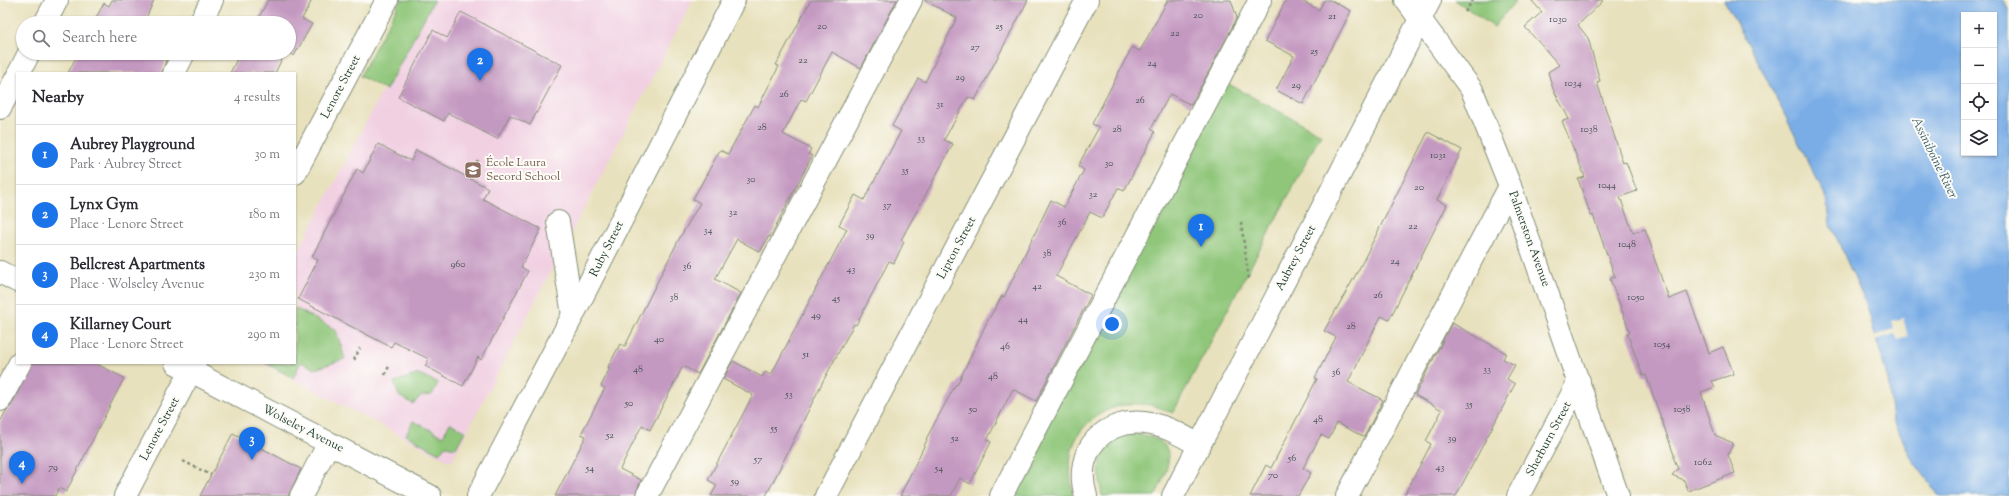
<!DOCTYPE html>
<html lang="en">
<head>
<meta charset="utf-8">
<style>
	body { margin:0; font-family:"Sorts Mill Goudy",serif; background:#f7f7f7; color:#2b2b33 }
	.controls { position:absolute; right:12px; top:12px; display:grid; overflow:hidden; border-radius:0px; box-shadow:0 1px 3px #0004 }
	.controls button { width:36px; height:36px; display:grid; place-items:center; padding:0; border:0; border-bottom:1px solid #e1e1e2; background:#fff; color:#2b2b33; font:20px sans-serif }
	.you { position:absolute; left:1112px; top:324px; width:14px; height:14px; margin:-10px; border:3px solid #fff; border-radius:50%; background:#1a73e8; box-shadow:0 0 0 6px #1a73e833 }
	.badge { display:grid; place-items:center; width:26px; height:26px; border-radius:50%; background:#1a73e8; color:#fff; font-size:13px; font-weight:700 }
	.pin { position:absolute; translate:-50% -33px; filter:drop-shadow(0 1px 2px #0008) }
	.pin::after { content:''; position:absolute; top:21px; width:14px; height:12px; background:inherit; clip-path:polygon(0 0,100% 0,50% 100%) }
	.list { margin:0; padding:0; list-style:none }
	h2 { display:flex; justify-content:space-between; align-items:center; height:52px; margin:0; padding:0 16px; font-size:17px }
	h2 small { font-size:13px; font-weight:400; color:#7c7c81 }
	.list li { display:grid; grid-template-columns:26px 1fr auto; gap:12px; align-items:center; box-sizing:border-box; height:60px; padding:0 16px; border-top:1px solid #e1e1e2 }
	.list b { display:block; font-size:15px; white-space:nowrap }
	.list p { margin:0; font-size:13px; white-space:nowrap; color:#7c7c81 }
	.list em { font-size:13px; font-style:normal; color:#7c7c81 }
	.icon { flex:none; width:22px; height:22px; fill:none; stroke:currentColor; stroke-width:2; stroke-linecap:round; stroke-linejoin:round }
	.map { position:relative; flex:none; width:2009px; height:496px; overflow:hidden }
	.search { position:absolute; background:#fff; box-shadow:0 1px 3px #0004; left:16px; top:16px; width:280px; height:44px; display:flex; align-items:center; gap:10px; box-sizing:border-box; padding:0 14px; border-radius:22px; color:#7c7c81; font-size:15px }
	.panel { position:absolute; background:#fff; box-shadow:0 1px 3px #0004; left:16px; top:72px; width:280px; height:292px; border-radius:0px }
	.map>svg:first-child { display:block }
	.built { fill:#f1d0e2 }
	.green { fill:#8fc679; stroke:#578256 }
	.water { fill:#7aade6; stroke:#4c758d; fill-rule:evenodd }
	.pier { fill:#e8e1bd }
	.building { fill:#c499c1 }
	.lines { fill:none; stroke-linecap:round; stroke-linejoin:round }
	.minor-casing { stroke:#848f78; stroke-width:24 }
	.path { stroke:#848f78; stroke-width:2.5; stroke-dasharray:3 3; stroke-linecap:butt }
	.minor { stroke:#fff; stroke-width:22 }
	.labels { text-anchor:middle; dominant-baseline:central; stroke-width:4; stroke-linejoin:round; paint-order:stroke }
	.number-label { font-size:10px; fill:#485457 }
	.street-label { font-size:12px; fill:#1f3d34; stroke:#fdfcf7 }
	.education-label { font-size:12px; fill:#785e54; stroke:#fdfcf7; text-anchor:start }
	.water-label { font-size:13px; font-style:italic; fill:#3a5f69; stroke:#fdfcf7 }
</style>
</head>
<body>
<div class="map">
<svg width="2009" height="496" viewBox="0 0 2009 496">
	<rect width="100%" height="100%" fill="#fdfcf7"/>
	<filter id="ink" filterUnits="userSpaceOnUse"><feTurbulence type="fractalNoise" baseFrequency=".025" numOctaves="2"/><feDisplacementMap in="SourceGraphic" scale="8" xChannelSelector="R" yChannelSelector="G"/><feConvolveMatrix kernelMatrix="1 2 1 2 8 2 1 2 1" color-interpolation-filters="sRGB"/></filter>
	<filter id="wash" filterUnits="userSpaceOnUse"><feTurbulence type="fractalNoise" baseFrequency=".012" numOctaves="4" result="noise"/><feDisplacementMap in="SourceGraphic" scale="16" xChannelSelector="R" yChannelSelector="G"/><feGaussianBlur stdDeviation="0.9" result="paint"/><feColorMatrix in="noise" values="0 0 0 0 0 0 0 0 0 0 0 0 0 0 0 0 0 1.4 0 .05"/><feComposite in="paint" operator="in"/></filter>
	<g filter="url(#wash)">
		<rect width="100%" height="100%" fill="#e8e1bd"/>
		<path class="built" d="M430,0H693L451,462L262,363H295V258Z"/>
		<g class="green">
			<path d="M401,0H434L386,90L360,76Z"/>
			<path d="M1455,0H1516L1494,27Z"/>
			<path d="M1225,82L1321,134L1173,413C1163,409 1152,404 1141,404C1110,402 1076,422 1071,455C1069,467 1071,482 1073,494L1067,496H1009Z"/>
			<path d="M295,308L336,330L345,359L315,369L301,362L293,378L266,363H295Z"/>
			<path d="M419,374L438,383L432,395L421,396L413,404L399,396L394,382Z"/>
			<path d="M413,421L443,436L450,423L465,431L456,448L446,446L439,453L406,435Z"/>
			<path d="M1130,434C1180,437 1173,460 1155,496H1102C1097,466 1096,442 1130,434Z"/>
		</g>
		<path class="water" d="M1724,0H2004L2009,11V496H1939L1912,459L1893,420L1888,380L1867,306L1829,221L1826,197L1758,62ZM1964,15H1994V153H1964Z"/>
		<path class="pier" d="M1903,318L1908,337L1898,340L1895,334L1875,340L1874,336L1894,329L1892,321Z"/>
		<g id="blocks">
			<g class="building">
				<path d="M112,0H154L144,23H93L104,3L109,6Z"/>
				<path d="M268,0H312L302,19L312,24L294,56L289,53V23H256Z"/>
				<path d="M811,0H897L861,68L832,52L806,101L801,99L783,134L811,149L808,154L812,156L770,237L769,236L760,252L737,239L715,279L741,293L698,374L683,366L650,430L642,425L620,469L641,480L635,496H555L586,436L581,434L605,388L601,386L610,368L608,367L620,344L625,346L678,241L700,203L693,199L720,150L728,154L755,105L758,107L779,66L776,65Z"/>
				<path d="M924,0H1028L975,100L968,97L944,140L953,144L901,240L904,242L894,263L889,261L856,325L854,324L823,381L766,496H711L717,485L708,480L753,395L723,379L733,361L762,377L765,372L771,375L847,229L839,225L855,195L864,200L901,131L892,126L918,78L925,82L957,18Z"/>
				<path d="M1168,0H1231L1237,18L1191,105L1170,94L1151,129L1155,132L1124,191L1118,188L1102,218L1090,212L1056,276L1091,295L1036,401L1013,389L987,440L991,442L970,484L960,478L951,496H900L927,440L926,439L956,384L957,385L987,322L1002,296L1004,297L1051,200L1064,207L1084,170L1078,166L1099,127L1092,124L1132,47L1140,51Z"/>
				<path d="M1286,0H1300L1319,10L1324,0H1330L1351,11L1303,104L1276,90L1294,56L1265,41Z"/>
				<path d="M1531,0H1604L1578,25L1588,38L1600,81L1597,82L1623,163L1626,162L1637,191L1620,197L1633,233L1645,229L1654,254L1653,255L1669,299L1687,292L1709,353L1723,347L1734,374L1712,381L1715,387L1701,392L1715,435L1733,443L1728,455L1735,473L1688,491L1684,480L1672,475L1678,469L1674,459V455L1646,375L1643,376L1627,333L1630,332L1610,279L1615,277L1593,215L1591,216L1578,179L1585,177L1562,121L1569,119L1553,89L1548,72L1559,65L1525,27L1542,12Z"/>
				<path d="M461,12L562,65L530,125L510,115L497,139L448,113L444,121L398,97L433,30L447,38Z"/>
				<path d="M78,53H153L166,60L162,73H68Z"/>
				<path d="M240,53H285L275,73H230Z"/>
				<path d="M1428,132L1462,150L1437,200L1447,205L1389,320L1381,316L1348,382L1383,400L1364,437L1337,423L1329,439L1321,435L1303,468L1311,473L1298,496H1250L1266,465L1271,468L1317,379L1315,378L1336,337L1324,331L1359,269Z"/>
				<path d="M378,144L411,161L416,150L488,188L483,199L541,229L521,267L528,271L481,360L478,357L463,386L425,366L429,359L394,342L391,347L298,299L318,260L312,257L357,169L363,173Z"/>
				<path d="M1452,323L1506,353L1503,359L1515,365L1507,379L1515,384L1456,496H1404L1431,444L1426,441L1442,410L1415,395Z"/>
				<path d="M32,363H95L124,378L66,492L59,488L55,496H0V422L6,411L11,406Z"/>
				<path d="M233,433L301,469L288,496H200Z"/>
			</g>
		</g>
	</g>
	<g filter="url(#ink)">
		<use href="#blocks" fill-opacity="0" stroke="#848f78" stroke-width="1"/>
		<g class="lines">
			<defs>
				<g id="minor">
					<path d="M1406,0L1472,90L1510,186L1618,496"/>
					<path d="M45,23L57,0"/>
					<path d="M200,23L212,0"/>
					<path d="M19,73L29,53"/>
					<path d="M174,73L184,53"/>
					<path d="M0,108L17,77"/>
					<path d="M295,173L387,0"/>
					<path d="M558,222L573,315"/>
					<path d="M0,272L17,281"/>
					<path d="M176,363L430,496"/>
					<path d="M0,400L20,363"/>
					<path d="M125,496L195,363"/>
					<path d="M301,496L329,443"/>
					<path d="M478,496L573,315L734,0"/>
					<path d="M647,496L911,0"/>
					<path d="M826,496L1087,0"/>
					<path d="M1001,496L1260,0"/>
					<path d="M1086,496C1072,451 1105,415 1151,424C1168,427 1183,436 1199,445"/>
					<path d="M1173,496L1430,0"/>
					<path d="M1347,496L1510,186"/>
					<path d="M1518,496L1579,381"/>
				</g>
			</defs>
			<use href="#minor" class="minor-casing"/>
			<g class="path">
				<path d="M1465,12L1473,0"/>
				<path d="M468,178L478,160"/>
				<path d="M1241,222L1249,280"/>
				<path d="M354,360L360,348"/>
				<path d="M385,375L390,364"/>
				<path d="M183,461L211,475"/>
			</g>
			<use href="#minor" class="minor"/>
		</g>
	</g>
	<defs>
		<symbol id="school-square" viewBox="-11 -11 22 22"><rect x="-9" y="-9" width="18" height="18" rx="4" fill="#8d6e63" stroke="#fdfcf7"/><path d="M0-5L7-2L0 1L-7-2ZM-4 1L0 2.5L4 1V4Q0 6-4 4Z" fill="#fff"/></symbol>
	</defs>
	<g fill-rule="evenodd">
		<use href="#school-square" x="463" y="160" width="20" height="20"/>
	</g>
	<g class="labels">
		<g class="number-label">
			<text x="1198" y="15">20</text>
			<text x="1332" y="16">21</text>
			<text x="1558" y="19">1030</text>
			<text x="822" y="26">20</text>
			<text x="999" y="26">25</text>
			<text x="1175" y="33">22</text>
			<text x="975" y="47">27</text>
			<text x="1314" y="51">25</text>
			<text x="803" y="60">22</text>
			<text x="1152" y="63">24</text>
			<text x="960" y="77">29</text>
			<text x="1573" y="83">1034</text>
			<text x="1296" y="85">29</text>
			<text x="784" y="94">26</text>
			<text x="1140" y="100">26</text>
			<text x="940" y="104">31</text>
			<text x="762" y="127">28</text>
			<text x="1117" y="129">28</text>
			<text x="1589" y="129">1038</text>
			<text x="921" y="138">33</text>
			<text x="1438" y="155">1031</text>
			<text x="1109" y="163">30</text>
			<text x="905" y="170">35</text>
			<text x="751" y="179">30</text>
			<text x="1607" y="185">1044</text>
			<text x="1419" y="187">20</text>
			<text x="1093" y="194">32</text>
			<text x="887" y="205">37</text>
			<text x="733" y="212">32</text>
			<text x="1062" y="222">36</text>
			<text x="1413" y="226">22</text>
			<text x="708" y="230">34</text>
			<text x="870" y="235">39</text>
			<text x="1627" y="244">1048</text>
			<text x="1047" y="253">38</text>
			<text x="1395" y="261">24</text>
			<text x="458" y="264">960</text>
			<text x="687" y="266">36</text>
			<text x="851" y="269">43</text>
			<text x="1037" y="286">42</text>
			<text x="1378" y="295">26</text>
			<text x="674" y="297">38</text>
			<text x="1636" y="297">1050</text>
			<text x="836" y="298">45</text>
			<text x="816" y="315">49</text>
			<text x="1023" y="319">44</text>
			<text x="1351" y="326">28</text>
			<text x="659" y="339">40</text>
			<text x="1662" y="344">1054</text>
			<text x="1005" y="346">46</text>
			<text x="806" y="354">51</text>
			<text x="638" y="369">48</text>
			<text x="1487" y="369">33</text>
			<text x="1336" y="372">36</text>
			<text x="993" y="376">48</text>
			<text x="789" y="394">53</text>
			<text x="629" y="403">50</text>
			<text x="1469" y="404">35</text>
			<text x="973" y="409">50</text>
			<text x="1682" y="409">1058</text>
			<text x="1318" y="419">48</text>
			<text x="774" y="428">55</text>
			<text x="610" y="435">52</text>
			<text x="955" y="438">52</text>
			<text x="1452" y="438">39</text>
			<text x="1292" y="458">56</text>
			<text x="758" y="459">57</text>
			<text x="1703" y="462">1062</text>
			<text x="53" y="467">79</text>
			<text x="1440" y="467">43</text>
			<text x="590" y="468">54</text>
			<text x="939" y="468">54</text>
			<text x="1273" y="475">70</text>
			<text x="735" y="481">59</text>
		</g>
		<g class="street-label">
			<text transform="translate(341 87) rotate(-62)">Lenore Street</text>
			<text transform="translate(1529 239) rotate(70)">Palmerston Avenue</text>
			<text transform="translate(957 248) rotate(-62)">Lipton Street</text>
			<text transform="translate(607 249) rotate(-63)">Ruby Street</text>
			<text transform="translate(1296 258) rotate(-62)">Aubrey Street</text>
			<text transform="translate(160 429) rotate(-62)">Lenore Street</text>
			<text transform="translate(303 429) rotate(27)">Wolseley Avenue</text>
			<text transform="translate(1549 439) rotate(-62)">Sherburn Street</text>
		</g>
		<g class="education-label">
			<text x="486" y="163">École Laura<tspan x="486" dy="14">Secord School</tspan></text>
		</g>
		<g class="water-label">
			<text transform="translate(1934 158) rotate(64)">Assiniboine River</text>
		</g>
	</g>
</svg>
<div class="controls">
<button>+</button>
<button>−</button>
<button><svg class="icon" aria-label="locate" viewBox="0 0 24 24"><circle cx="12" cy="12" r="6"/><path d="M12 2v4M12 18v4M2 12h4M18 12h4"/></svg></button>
<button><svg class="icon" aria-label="layers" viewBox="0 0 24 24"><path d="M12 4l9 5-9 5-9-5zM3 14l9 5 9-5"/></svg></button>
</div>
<div class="you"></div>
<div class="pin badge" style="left:1201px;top:247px">1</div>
<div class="pin badge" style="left:480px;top:81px">2</div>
<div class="pin badge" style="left:252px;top:460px">3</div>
<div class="pin badge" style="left:22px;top:484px">4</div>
<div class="search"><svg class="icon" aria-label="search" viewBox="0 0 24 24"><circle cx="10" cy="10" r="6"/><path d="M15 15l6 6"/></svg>Search here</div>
<section class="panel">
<h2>Nearby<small>4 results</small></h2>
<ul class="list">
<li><span class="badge">1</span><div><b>Aubrey Playground</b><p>Park · Aubrey Street</p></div><em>30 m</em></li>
<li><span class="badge">2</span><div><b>Lynx Gym</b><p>Place · Lenore Street</p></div><em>180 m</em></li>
<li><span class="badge">3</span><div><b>Bellcrest Apartments</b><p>Place · Wolseley Avenue</p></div><em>230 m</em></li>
<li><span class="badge">4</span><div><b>Killarney Court</b><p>Place · Lenore Street</p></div><em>290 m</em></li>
</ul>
</section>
</div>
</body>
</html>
